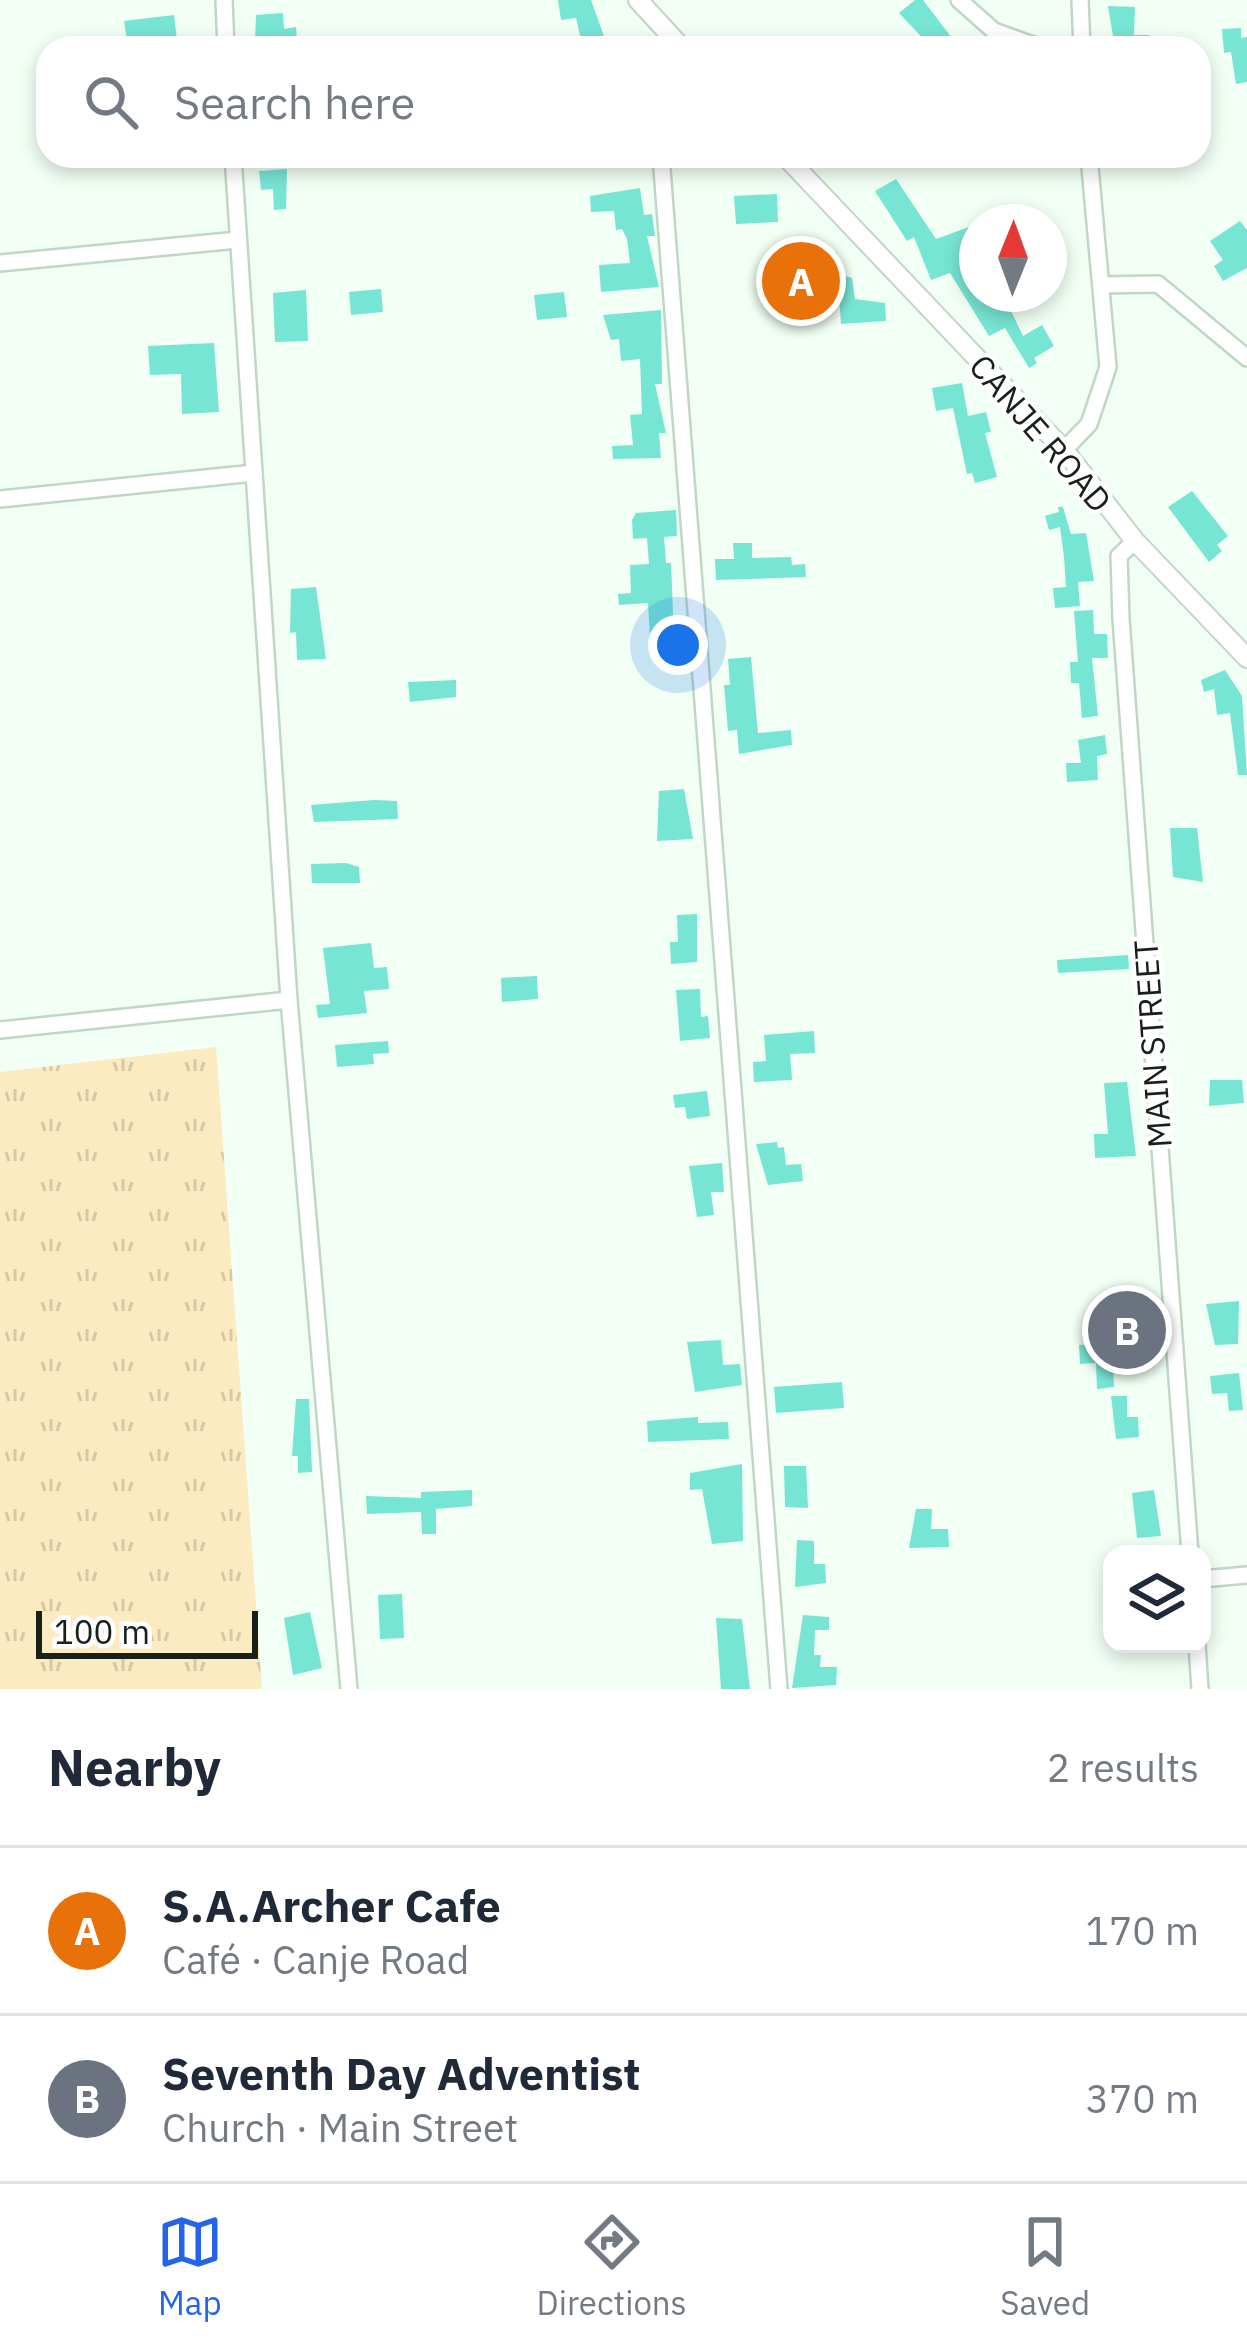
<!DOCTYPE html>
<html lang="en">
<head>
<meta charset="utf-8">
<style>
	body { margin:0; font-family:"IBM Plex Sans",sans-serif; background:#f2f2f3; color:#1f2937 }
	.controls { position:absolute; right:36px; bottom:36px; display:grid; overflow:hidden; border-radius:24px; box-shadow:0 6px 18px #0003 }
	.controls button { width:108px; height:108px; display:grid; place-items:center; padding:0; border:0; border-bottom:3px solid #e0e1e3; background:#fff; color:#1f2937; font:60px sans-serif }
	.compass { position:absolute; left:959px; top:204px; width:108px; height:108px; border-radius:50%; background:#fff; box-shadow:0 6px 18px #0003; rotate:1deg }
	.scale { position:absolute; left:36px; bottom:30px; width:222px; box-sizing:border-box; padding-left:12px; border:6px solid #182019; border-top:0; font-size:33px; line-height:42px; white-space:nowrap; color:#182019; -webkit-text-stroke:9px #fff; paint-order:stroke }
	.you { position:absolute; left:678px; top:645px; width:42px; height:42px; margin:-30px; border:9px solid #fff; border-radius:50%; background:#1a73e8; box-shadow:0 0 0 18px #1a73e833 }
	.badge { display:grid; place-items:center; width:78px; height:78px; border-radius:50%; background:#2563eb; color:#fff; font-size:39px; font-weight:700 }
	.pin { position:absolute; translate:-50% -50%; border:6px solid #fff; box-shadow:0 3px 12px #0006 }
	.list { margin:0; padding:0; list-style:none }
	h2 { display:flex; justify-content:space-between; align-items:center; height:156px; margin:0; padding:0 48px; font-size:51px }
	h2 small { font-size:39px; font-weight:400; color:#747a83 }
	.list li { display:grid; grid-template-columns:78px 1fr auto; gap:36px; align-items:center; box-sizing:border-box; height:168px; padding:0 48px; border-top:3px solid #e0e1e3 }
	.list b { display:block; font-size:45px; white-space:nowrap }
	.list p { margin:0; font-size:39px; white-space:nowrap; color:#747a83 }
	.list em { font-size:39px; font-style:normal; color:#747a83 }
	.icon { flex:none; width:66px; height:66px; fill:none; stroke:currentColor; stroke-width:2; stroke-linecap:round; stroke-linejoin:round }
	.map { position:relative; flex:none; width:1247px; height:1689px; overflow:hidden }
	.search { position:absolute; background:#fff; box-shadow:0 6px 18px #0003; left:36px; right:36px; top:36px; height:132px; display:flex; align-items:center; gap:30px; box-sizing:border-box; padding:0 42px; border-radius:36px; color:#747a83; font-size:45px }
	.sheet { height:492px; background:#fff }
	nav { display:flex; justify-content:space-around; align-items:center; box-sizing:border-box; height:168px; border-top:3px solid #e0e1e3; background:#fff; font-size:33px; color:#747a83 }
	nav a { display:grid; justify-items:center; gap:6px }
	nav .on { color:#2563eb }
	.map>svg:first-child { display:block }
	.grass { fill:url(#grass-tufts) }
	.building { fill:#77e5d4 }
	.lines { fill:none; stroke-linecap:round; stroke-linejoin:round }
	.minor-casing { stroke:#c1d7c5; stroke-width:20 }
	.tertiary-casing { stroke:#c1d7c5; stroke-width:22 }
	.minor { stroke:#fff; stroke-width:15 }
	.tertiary { stroke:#fff; stroke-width:18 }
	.labels { text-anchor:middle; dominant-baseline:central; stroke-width:9; stroke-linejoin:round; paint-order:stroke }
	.street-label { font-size:33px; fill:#182019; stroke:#fff }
</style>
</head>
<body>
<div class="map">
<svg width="1247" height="1689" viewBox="0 0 1247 1689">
	<defs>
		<pattern id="grass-tufts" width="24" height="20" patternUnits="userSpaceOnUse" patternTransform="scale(3)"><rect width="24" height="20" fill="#fceac0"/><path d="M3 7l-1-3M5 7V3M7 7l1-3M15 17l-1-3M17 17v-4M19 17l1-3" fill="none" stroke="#d7c8a4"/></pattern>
	</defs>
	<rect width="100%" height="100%" fill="#f2fff4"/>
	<path class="grass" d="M216,1047L262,1689H0V1072Z"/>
	<g class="building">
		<path d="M558,0H591L605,39L582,44L576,18L561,20Z"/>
		<path d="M915,0H923L955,42L948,48H932L899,13Z"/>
		<path d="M1108,6L1135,7L1134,35H1150V48H1115Z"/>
		<path d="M283,13L284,29L296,27L297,39L255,42L256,15Z"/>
		<path d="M174,15L177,40L128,47L124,21Z"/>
		<path d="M1241,28V38L1247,37V82L1236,84L1231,52L1224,53L1222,29Z"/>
		<path d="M287,169L286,209L274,210L273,189L261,190L259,171Z"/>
		<path d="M896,179L936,239L977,224V245L962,250L971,274L977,271V294H1003L1023,336L1042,325L1054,346L1034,358L1037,363L1029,368L1005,328L989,336L950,273L931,280L914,237L907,241L875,191Z"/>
		<path d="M640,188L644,215L652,214L655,236H647L659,287L601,292L599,265L630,263L627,239L622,229L616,230L614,211L591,212L590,196Z"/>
		<path d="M777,194L778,222L736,224L734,196Z"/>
		<path d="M1240,221L1247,230V268L1223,281L1214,266L1223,260L1210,241Z"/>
		<path d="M837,252L838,274L852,278L855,299L885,303L886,321L841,324L839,295L815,298L809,254Z"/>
		<path d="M381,289L383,312L351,315L349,292Z"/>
		<path d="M306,290L308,341L275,342L273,293Z"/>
		<path d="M564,292L567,317L537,320L534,295Z"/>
		<path d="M661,310L662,384H655L666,433H659L661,458L613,459L612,446L633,445L630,415L642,414L640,359L621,361L619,339L611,340L603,315Z"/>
		<path d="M214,343L219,412L182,414L181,374L150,375L148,346Z"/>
		<path d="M962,383L968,416L986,412L991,432L985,433L997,477L975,483L972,473L967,474L953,408L936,411L932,388Z"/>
		<path d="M1192,491L1228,536L1217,545L1222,551L1209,562L1168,507Z"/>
		<path d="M1058,507H1063L1071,534L1086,533L1094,581L1078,582L1080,606L1055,608L1053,588L1066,587L1064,557L1060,527L1049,530L1045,516L1059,512Z"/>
		<path d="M676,510L677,536L664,537L666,563H671L674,636L650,637L648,603L619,605L618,594L631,593L630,565L649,564L647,538L633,539L632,520L636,513Z"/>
		<path d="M733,543H752V558L791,557L792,565L805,564L806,577L716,580L715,559H734Z"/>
		<path d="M316,587L326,659L297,660L296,632L290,633L291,589Z"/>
		<path d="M1093,610L1094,634H1107L1108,658H1092L1098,716L1082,718L1079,683H1071L1070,662H1078L1074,611Z"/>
		<path d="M751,657L758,733L791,730L792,745L739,754L737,730L728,731L724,685H730L728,659Z"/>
		<path d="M1225,670L1242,696L1247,775H1238L1230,713L1217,715L1214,689L1204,692L1201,680Z"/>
		<path d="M456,680V697L410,702L408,682Z"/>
		<path d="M1105,735L1107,754L1097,756L1098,780L1067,782L1066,763H1081L1078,740Z"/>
		<path d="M684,789L693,839L657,841L659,791Z"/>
		<path d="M374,800L397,801L398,819L314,822L311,805Z"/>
		<path d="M1170,828H1197L1203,882L1173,877Z"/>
		<path d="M346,863L359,867L360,883H312L311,864Z"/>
		<path d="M697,914V962L671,964L670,942H678L677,915Z"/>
		<path d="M371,943L374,968L387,967L389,989L364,991L367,1013L318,1018L316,1005L330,1004L323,948Z"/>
		<path d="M1128,955L1129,969L1058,973L1057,960Z"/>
		<path d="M537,976L538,999L502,1002L501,978Z"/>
		<path d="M700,989L701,1017L708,1016L710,1038L680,1041L676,990Z"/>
		<path d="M814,1031L815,1053L790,1054L792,1080L754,1082L753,1062L766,1061L764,1035Z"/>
		<path d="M388,1041L389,1053L373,1054L374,1064L337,1067L335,1045Z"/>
		<path d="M1210,1080H1242L1244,1103L1209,1106Z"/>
		<path d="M1127,1082L1136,1156L1095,1158L1094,1134H1108L1104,1083Z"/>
		<path d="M707,1091L710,1116L687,1119L685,1107L675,1108L673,1095Z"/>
		<path d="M777,1142L778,1148L784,1147L786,1165L801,1164L803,1181L768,1185L756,1144Z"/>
		<path d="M722,1163L724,1192H711L714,1215L697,1217L689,1166Z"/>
		<path d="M1239,1301L1238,1344L1215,1345L1206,1304Z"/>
		<path d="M721,1340L723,1365L740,1364L742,1385L695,1392L687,1342Z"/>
		<path d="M1139,1341L1141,1360L1113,1362L1114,1387L1097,1389L1096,1363L1080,1364L1079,1345Z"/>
		<path d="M1239,1373L1243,1410L1229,1411L1227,1393L1212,1394L1210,1376Z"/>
		<path d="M842,1382L844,1408L776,1413L774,1387Z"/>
		<path d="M1111,1396H1127V1417H1138L1139,1437L1116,1439Z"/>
		<path d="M296,1399H309L312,1472L298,1473V1456H292Z"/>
		<path d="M698,1417V1423L728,1422L729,1439L648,1442L647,1421Z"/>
		<path d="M742,1464L743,1541L712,1544L702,1489L690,1490V1473Z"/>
		<path d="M784,1466H806L808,1508L785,1507Z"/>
		<path d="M472,1490V1506L436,1509V1534H422L421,1512L367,1514L366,1496L421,1498V1492Z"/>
		<path d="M1154,1490L1161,1536L1137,1538L1132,1493Z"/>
		<path d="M916,1509H932L931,1529H948L949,1547L909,1548Z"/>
		<path d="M797,1540L814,1541V1564H825L826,1583L795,1587Z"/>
		<path d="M402,1594L404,1638L380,1639L378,1595Z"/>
		<path d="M310,1612L322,1668L293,1675L284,1618Z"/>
		<path d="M803,1615L829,1617V1630H815L814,1655H821L820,1667H837L836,1685L792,1688Z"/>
		<path d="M716,1618L742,1619L750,1689H721Z"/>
	</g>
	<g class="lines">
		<defs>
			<g id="minor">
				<path d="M224,0L226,48"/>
				<path d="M959,0L994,31L1041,48"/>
				<path d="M1080,0L1082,48"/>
				<path d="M233,156L289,1000L349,1689"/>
				<path d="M661,156L779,1689"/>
				<path d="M0,263L238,240"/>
				<path d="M1102,285L1158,284L1247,358"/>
				<path d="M1064,450L1089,424L1108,367L1089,156"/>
				<path d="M0,499L254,473"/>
				<path d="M1135,541L1119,556L1121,619L1190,1554"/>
				<path d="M0,1030L289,1000"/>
				<path d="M1202,1579L1247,1575"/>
				<path d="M1197,1644L1200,1689"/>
			</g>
			<g id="tertiary">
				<path d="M638,0L682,48"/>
				<path d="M785,156L1064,450L1135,541L1247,658"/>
			</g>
		</defs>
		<use href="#minor" class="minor-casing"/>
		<use href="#tertiary" class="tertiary-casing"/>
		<use href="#minor" class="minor"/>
		<use href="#tertiary" class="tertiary"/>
	</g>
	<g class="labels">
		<g class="street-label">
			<text transform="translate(1041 433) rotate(49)">CANJE ROAD</text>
			<text transform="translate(1152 1044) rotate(-94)">MAIN STREET</text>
		</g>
	</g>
</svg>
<div class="controls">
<button><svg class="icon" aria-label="layers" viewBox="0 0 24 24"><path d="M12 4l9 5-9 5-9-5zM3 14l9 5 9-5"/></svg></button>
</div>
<svg class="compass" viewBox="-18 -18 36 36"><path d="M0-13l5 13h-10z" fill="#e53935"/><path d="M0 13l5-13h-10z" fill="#747a83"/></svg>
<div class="scale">100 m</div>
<div class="you"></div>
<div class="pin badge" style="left:801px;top:281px;background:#e8710a">A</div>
<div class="pin badge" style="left:1127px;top:1330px;background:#6b7280">B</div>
<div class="search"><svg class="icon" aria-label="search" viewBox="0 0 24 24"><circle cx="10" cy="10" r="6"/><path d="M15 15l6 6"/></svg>Search here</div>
</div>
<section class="sheet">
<h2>Nearby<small>2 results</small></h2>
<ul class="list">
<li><span class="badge" style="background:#e8710a">A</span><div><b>S.A.Archer Cafe</b><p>Café · Canje Road</p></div><em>170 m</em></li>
<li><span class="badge" style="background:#6b7280">B</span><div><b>Seventh Day Adventist</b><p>Church · Main Street</p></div><em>370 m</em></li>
</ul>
</section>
<nav>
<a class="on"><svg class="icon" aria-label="map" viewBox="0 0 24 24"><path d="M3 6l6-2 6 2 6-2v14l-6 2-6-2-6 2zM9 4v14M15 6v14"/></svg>Map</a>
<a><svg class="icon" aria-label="directions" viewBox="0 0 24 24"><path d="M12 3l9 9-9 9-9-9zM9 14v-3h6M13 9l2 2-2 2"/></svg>Directions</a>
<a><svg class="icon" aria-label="saved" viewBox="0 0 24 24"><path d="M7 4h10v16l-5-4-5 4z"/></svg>Saved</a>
</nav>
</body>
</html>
